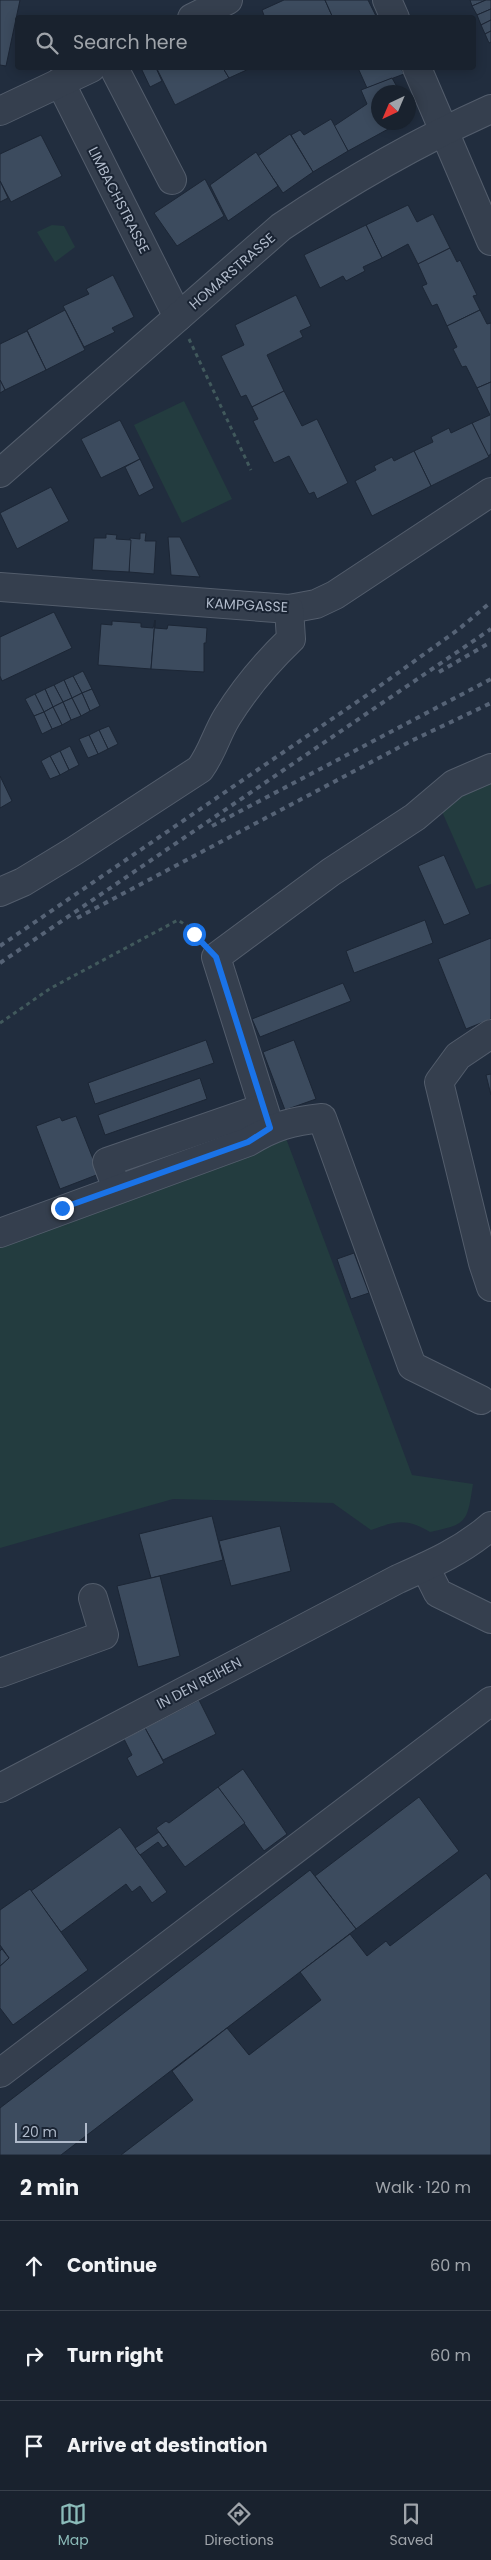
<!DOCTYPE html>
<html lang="en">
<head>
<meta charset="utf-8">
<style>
	body { margin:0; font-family:Poppins,sans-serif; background:#262f3a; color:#f1f3f6 }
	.compass { position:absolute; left:371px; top:85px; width:45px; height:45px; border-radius:50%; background:#19222e; box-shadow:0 2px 12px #0003; rotate:224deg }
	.scale { position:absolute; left:15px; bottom:12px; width:72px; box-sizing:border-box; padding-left:5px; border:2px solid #b0baca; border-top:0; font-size:14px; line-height:18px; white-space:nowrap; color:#b0baca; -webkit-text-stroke:4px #1a2433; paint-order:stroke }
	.stop { position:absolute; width:15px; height:15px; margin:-11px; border:4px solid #1a73e8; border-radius:50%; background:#fff }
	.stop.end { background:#1a73e8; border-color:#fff; box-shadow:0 1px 5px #0008 }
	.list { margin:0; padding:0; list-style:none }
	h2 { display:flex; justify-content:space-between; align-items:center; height:65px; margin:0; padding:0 20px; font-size:21px }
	h2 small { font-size:16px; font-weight:400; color:#9fa4aa }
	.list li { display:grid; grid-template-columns:32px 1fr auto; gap:15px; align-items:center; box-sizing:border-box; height:90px; padding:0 20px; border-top:1px solid #373f4a }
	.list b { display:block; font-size:19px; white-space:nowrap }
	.list em { font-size:16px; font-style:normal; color:#9fa4aa }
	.icon { flex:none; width:28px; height:28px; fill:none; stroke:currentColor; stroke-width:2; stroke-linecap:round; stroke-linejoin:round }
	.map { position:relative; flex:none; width:491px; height:2155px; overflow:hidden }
	.search { position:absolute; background:#19222e; box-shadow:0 2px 12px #0003; left:15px; right:15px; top:15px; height:55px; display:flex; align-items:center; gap:12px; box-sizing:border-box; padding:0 18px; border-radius:5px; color:#9fa4aa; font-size:19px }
	.sheet { height:335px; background:#19222e }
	nav { display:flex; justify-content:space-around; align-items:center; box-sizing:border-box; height:70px; border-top:1px solid #373f4a; background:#19222e; font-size:14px; color:#9fa4aa }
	nav a { display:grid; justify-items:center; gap:2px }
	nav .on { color:#8bbbb9 }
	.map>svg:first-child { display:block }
	.green { fill:#233c3f }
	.building { fill:#3c4b5e; stroke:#1c2635 }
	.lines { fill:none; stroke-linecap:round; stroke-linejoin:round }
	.minor-casing { stroke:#535d6c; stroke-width:30 }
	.path { stroke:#41595c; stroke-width:3; stroke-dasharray:4 4; stroke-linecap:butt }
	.minor { stroke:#353f4e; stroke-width:28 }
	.rail { stroke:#566376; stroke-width:4; stroke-dasharray:5 5; stroke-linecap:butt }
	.route { stroke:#1a73e8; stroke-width:6 }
	.labels { text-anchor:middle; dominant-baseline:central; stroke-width:4; stroke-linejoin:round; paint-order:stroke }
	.street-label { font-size:14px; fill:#b0baca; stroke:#1a2433 }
</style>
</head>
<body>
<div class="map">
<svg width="491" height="2155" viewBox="0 0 491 2155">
	<rect width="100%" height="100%" fill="#212d3e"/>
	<g class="green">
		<path d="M52,225L64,226L75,247L55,262L37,232Z"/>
		<path d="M184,401L232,499L182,523L134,425Z"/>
		<path d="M491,779V884L476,889L440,807Z"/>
		<path d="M284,1133L412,1475L473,1484C467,1522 468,1524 430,1532C406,1518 396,1521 371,1530L333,1503L173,1499L0,1548V1238Z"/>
	</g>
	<g class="building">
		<path d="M0,0H20L6,66L0,65Z"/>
		<path d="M284,0H325L333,18H265L262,10Z"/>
		<path d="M325,0H368L376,16L333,18Z"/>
		<path d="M470,0H486L472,6Z"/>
		<path d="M486,0H491V9L477,15L472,6Z"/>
		<path d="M491,9V20L481,25L477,15Z"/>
		<path d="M491,20V31L485,34L481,25Z"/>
		<path d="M491,31V42L489,43L485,34Z"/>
		<path d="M141,68H156L162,81L150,87Z"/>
		<path d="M161,68H223L229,78L175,105L157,69Z"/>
		<path d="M223,68H251L229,78Z"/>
		<path d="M358,68H401L404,74L367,88Z"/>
		<path d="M392,78L400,92H378V122H401L348,151L334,126L367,104L361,90Z"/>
		<path d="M331,119L348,151L313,172L291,135L300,130L304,135Z"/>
		<path d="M290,134L313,172L283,193L258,156Z"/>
		<path d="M41,135L62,176L11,202L0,181V154Z"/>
		<path d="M256,152L278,186L228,221L210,185Z"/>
		<path d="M205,179L224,216L177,246L154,213Z"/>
		<path d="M0,181L8,198L0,202Z"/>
		<path d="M408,205L417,222L433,214L450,248L418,264L408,244L382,258L366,225Z"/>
		<path d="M366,225L382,258L363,267L365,271L346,281L343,276L320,288L304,255Z"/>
		<path d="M450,248L457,262L460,260L477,295L473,296L480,310L447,326L437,304L432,306L422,286L427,284L418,264Z"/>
		<path d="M113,275L134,317L112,328L115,332L84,347L63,306L89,294L86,289Z"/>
		<path d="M296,295L311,326L300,331L303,337L267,355L284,391L252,407L246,395L241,397L221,356L244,345L235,325Z"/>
		<path d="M65,310L85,350L46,370L27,330Z"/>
		<path d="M480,310L487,324L491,323V382L477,388L466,366L462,367L453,349L457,347L447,326Z"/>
		<path d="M27,331L46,370L5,390L0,380V344Z"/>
		<path d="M0,380L5,390L0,393Z"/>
		<path d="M491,382V454L488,456L472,423L490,415L477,388Z"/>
		<path d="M284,391L302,426L317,419L348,483L317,499L314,492L309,494L289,456L274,463L253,421L258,419L252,407Z"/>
		<path d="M120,420L140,459L101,478L81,439Z"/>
		<path d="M472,423L489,457L431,486L414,451L433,442L431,437L449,428L451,433Z"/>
		<path d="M414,451L431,486L372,516L355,481L376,470L374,466L392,457L394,461Z"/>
		<path d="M140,459L154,488L139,496L125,467Z"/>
		<path d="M51,487L69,521L17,549L0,513Z"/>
		<path d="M140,533H146L145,541H156L154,574L129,572L130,538L140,539Z"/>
		<path d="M106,534L117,535L116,539L131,540L129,572L92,570L94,538H106Z"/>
		<path d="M168,537H180L200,577L171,575Z"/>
		<path d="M54,612L72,648L2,681L0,676V637Z"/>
		<path d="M155,620L151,669L98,665L101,624L112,625V621L141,623V627L153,628Z"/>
		<path d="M155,620V628L167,629L168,625L207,628L206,643H204V672L151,669Z"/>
		<path d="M83,671L92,689L82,693L73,676Z"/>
		<path d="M73,676L82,693L72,698L64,680Z"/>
		<path d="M64,680L72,698L63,702L54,685Z"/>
		<path d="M54,685L63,702L53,707L45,689Z"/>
		<path d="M45,689L53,707L44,712L35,694Z"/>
		<path d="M92,689L100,706L90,711L82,693Z"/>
		<path d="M82,693L90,711L81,716L72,698Z"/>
		<path d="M35,694L44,712L34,716L25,699Z"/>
		<path d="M72,698L81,716L71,720L63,702Z"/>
		<path d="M63,702L71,720L62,725L53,707Z"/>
		<path d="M53,707L62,725L52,729L44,712Z"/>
		<path d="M44,712L52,729L42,734L34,716Z"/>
		<path d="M109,726L118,744L108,749L99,730Z"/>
		<path d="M99,730L108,749L98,754L89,735Z"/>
		<path d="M89,735L98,754L88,758L79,739Z"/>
		<path d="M70,746L79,765L69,770L60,751Z"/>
		<path d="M60,751L69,770L60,775L50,756Z"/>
		<path d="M50,756L60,775L50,779L41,761Z"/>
		<path d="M0,776L12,801L0,808Z"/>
		<path d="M444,855L470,914L444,925L418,866Z"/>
		<path d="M425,920L433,943L354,973L346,951Z"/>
		<path d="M491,938V1019L466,1029L438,959Z"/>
		<path d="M343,983L351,1001L260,1037L252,1019Z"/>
		<path d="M206,1040L214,1063L95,1104L88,1083Z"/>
		<path d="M294,1040L316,1099L285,1110L263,1052Z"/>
		<path d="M491,1074V1095L486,1075Z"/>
		<path d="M200,1078L207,1099L105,1135L98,1115Z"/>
		<path d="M76,1116L99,1174L60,1189L36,1126L60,1117L62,1121Z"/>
		<path d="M354,1253L369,1293L351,1299L337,1259Z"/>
		<path d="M212,1516L223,1560L151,1578L139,1534Z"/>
		<path d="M280,1526L291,1571L231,1586L219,1541Z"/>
		<path d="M160,1576L180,1656L138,1667L117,1586Z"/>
		<path d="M199,1700L216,1734L163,1760L145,1728Z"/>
		<path d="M145,1728L164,1763L137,1777L127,1758L132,1755L124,1739Z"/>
		<path d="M243,1769L287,1834L264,1851L218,1787Z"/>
		<path d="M218,1787L245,1823L185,1867L156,1828L166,1821L169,1823Z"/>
		<path d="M419,1797L459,1851L356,1929L315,1876Z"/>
		<path d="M120,1827L167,1892L152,1903L140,1886L132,1892L126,1884L61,1932L31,1891Z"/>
		<path d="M159,1832L168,1845L163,1848L158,1842L140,1855L135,1848Z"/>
		<path d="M310,1870L356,1929L61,2155H0V2108Z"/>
		<path d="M486,1873L491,1880V2155H121L193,2100L172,2071L227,2028L249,2055L321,2000L300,1972L350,1934L367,1956L386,1941L390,1946Z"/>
		<path d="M30,1889L88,1970L13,2025L0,2008V1966L9,1958L0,1945V1910Z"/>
		<path d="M2,1949L9,1958L0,1966V1951Z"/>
	</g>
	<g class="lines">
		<defs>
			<g id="minor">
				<path d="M387,0L395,18"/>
				<path d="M192,18L228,0"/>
				<path d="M114,68L172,180"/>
				<path d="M417,68L491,241"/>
				<path d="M60,82L178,317"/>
				<path d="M0,111L91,68"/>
				<path d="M0,473L281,227C348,182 417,142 491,109"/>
				<path d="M0,587L289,609L316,604L335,595L491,492"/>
				<path d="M0,892L23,882L74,851L200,769C213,751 216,735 227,717C245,688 266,663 291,639L289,609"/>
				<path d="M491,1034L458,1056L439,1082L483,1263L491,1287"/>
				<path d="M270,1128L216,957L331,872L415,817L454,784L491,768"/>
				<path d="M117,1189L107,1162L263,1108"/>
				<path d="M0,1233L248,1142C274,1126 292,1121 322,1118L412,1366L481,1400"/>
				<path d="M425,1567L438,1593L491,1619"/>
				<path d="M0,1673L104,1635L93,1598"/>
				<path d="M0,1788L398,1579C432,1564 462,1551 491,1526"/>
				<path d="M0,2073L491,1701"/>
			</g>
		</defs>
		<use href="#minor" class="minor-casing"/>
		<g class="path">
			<path d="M189,339L251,470"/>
			<path d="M0,1023L51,988L178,920L190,928L198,938"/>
		</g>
		<use href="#minor" class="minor"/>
		<g class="rail">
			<path d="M439,672L491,642"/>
			<path d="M212,826L491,679"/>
			<path d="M77,918L411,741L491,703"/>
			<path d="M0,946L370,693L459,629L491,602"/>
			<path d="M0,963L491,629"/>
		</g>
	</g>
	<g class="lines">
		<path class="route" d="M62,1208L248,1142L270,1128L216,957L194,934"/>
	</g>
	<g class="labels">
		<g class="street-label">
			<text transform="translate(119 200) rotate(63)">LIMBACHSTRASSE</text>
			<text transform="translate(232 271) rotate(-41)">HOMARSTRASSE</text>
			<text transform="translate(247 605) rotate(3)">KAMPGASSE</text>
			<text transform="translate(199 1683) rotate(-28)">IN DEN REIHEN</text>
		</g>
	</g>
</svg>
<svg class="compass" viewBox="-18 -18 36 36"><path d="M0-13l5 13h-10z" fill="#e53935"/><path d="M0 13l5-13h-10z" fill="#9fa4aa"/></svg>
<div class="scale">20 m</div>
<div class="stop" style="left:194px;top:934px"></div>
<div class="stop end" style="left:62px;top:1208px"></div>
<div class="search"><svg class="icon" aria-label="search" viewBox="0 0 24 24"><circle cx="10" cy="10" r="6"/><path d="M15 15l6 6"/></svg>Search here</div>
</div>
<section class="sheet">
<h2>2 min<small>Walk · 120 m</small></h2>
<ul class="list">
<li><svg class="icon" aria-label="ahead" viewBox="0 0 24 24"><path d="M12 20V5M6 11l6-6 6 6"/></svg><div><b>Continue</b></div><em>60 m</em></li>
<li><svg class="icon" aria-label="right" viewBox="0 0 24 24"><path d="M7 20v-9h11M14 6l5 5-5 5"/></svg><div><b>Turn right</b></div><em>60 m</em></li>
<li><svg class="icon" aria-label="arrive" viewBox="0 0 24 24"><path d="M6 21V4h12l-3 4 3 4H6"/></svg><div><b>Arrive at destination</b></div></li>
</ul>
</section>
<nav>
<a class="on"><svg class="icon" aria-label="map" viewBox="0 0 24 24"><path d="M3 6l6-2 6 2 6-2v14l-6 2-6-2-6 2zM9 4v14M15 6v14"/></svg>Map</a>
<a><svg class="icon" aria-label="directions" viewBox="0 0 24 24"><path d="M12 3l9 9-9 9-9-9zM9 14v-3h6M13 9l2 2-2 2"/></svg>Directions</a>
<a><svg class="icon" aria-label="saved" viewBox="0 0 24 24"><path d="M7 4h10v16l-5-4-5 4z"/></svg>Saved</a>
</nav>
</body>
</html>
